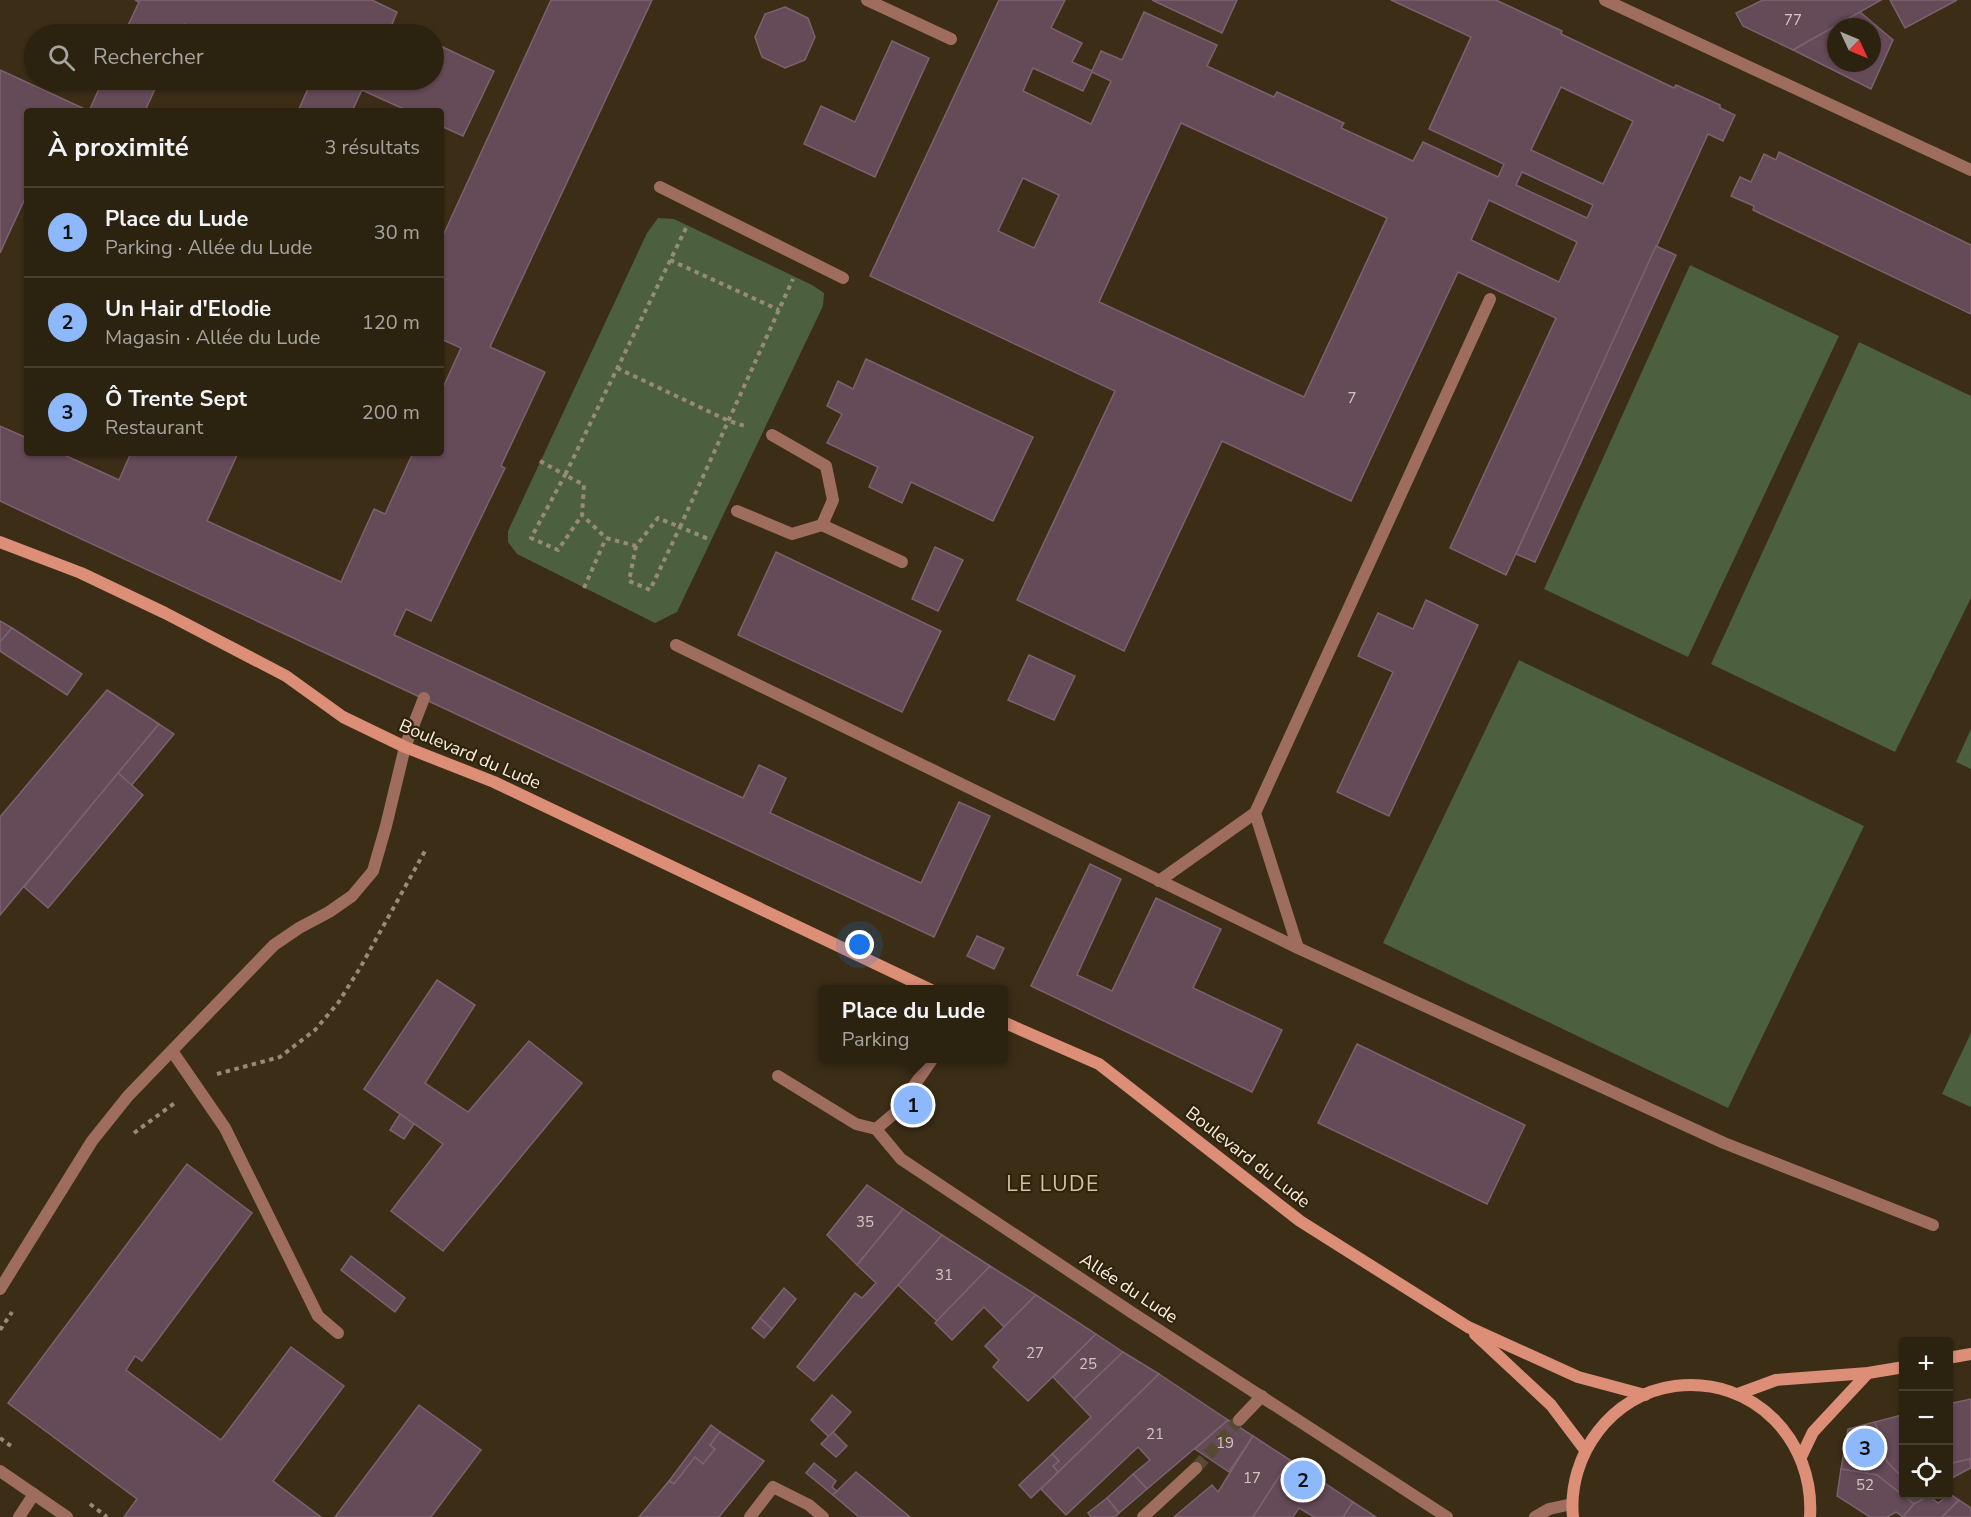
<!DOCTYPE html>
<html lang="fr">
<head>
<meta charset="utf-8">
<style>
	body { margin:0; font-family:"Nunito Sans",sans-serif; background:#382f1e; color:#f1f3f6 }
	.controls { position:absolute; right:18px; bottom:18px; display:grid; overflow:hidden; border-radius:6px; box-shadow:0 2px 4px #0004 }
	.controls button { width:54px; height:54px; display:grid; place-items:center; padding:0; border:0; border-bottom:2px solid #483f30; background:#2c2210; color:#f1f3f6; font:30px sans-serif }
	.compass { position:absolute; left:1827px; top:18px; width:54px; height:54px; border-radius:50%; background:#2c2210; box-shadow:0 2px 4px #0004; rotate:134deg }
	.you { position:absolute; left:860px; top:945px; width:21px; height:21px; margin:-15px; border:4px solid #fff; border-radius:50%; background:#1a73e8; box-shadow:0 0 0 9px #1a73e833 }
	.badge { display:grid; place-items:center; width:39px; height:39px; border-radius:50%; background:#8db9fc; color:#111; font-size:20px; font-weight:700 }
	.pin { position:absolute; translate:-50% -50%; border:3px solid #fff; box-shadow:0 2px 6px #0006 }
	.popup { position:absolute; left:819px; top:985px; width:189px; height:78px; box-sizing:border-box; display:grid; place-content:center; border-radius:6px; background:#2c2210; filter:drop-shadow(0 2px 4px #0005); font-size:20px; white-space:nowrap; color:#a6a49f }
	.popup b { font-size:22px; color:#f1f3f6 }
	.popup::after { content:''; position:absolute; left:50%; top:100%; margin-left:-12px; border:12px solid transparent; border-top-color:#2c2210 }
	.list { margin:0; padding:0; list-style:none }
	h2 { display:flex; justify-content:space-between; align-items:center; height:78px; margin:0; padding:0 24px; font-size:26px }
	h2 small { font-size:20px; font-weight:400; color:#a6a49f }
	.list li { display:grid; grid-template-columns:39px 1fr auto; gap:18px; align-items:center; box-sizing:border-box; height:90px; padding:0 24px; border-top:2px solid #483f30 }
	.list b { display:block; font-size:22px; white-space:nowrap }
	.list p { margin:0; font-size:20px; white-space:nowrap; color:#a6a49f }
	.list em { font-size:20px; font-style:normal; color:#a6a49f }
	.icon { flex:none; width:33px; height:33px; fill:none; stroke:currentColor; stroke-width:2; stroke-linecap:round; stroke-linejoin:round }
	.map { position:relative; flex:none; width:1971px; height:1517px; overflow:hidden }
	.search { position:absolute; background:#2c2210; box-shadow:0 2px 4px #0004; left:24px; top:24px; width:420px; height:66px; display:flex; align-items:center; gap:15px; box-sizing:border-box; padding:0 21px; border-radius:33px; color:#a6a49f; font-size:22px }
	.panel { position:absolute; background:#2c2210; box-shadow:0 2px 4px #0004; left:24px; top:108px; width:420px; height:348px; border-radius:6px }
	.map>svg:first-child { display:block }
	.green { fill:#4c603d }
	.building { fill:#654a58; stroke:#7d616f; stroke-width:1.5; fill-rule:evenodd }
	.lines { fill:none; stroke-linecap:round; stroke-linejoin:round }
	.minor-tunnel { stroke:#574a34; stroke-width:12; stroke-dasharray:12 6; stroke-linecap:butt }
	.path { stroke:#978b78; stroke-width:4; stroke-dasharray:4.5 4.5; stroke-linecap:butt }
	.service { stroke:#9e6d5e; stroke-width:12 }
	.minor { stroke:#9e6d5e; stroke-width:12 }
	.secondary { stroke:#dc8e76; stroke-width:12 }
	.labels { text-anchor:middle; dominant-baseline:central; stroke-width:4.5; stroke-linejoin:round; paint-order:stroke }
	.number-label { font-size:15px; fill:#d3c6bf }
	.street-label { font-size:18px; fill:#f8efe1; stroke:#30230c }
	.quarter-label { font-size:21px; letter-spacing:1.5px; fill:#d3c2a6; stroke:#30230c }
</style>
</head>
<body>
<div class="map">
<svg width="1971" height="1517" viewBox="0 0 1971 1517">
	<rect width="100%" height="100%" fill="#3b2d16"/>
	<g class="green">
		<path d="M658,218L674,219L812,285L824,293L823,306L677,612L655,623L517,554L508,542V531L647,233Z"/>
		<path d="M1690,265L1839,336L1688,657L1544,589Z"/>
		<path d="M1859,342L1971,396V598L1895,752L1711,664Z"/>
		<path d="M1519,660L1864,826L1728,1108L1383,943Z"/>
		<path d="M1971,729V769L1956,762Z"/>
		<path d="M1971,1033V1107L1942,1094Z"/>
	</g>
	<g class="building">
		<path d="M135,0H372L397,12L392,24L415,34H208L185,24L180,34H124L139,2Z"/>
		<path d="M551,0H652L490,347L545,372L501,466L505,468L431,621L406,609L394,635L743,798L759,765L786,778L770,813L921,883L959,802L990,816L934,937L0,501V426L27,438V453H60L119,480L131,453H238L207,521L341,582L374,509L385,514L413,453H441V392L461,348L441,339V240Z"/>
		<path d="M999,0H1065L1051,28L1082,43L1072,62L1092,71L1101,51L1122,60L1144,12L1217,45L1207,66L1274,97L1277,92L1344,123L1341,128L1413,161L1423,142L1498,177L1504,164L1429,129L1471,37L1391,0H1496L1562,31L1561,34L1674,88L1676,85L1720,105V108L1735,115L1723,141L1708,134L1506,575L1450,548L1556,318L1458,272L1351,501L1222,441L1124,651L1017,600L1115,391L870,276ZM1033,68L1083,91L1092,72L1111,81L1091,124L1023,91ZM1561,87L1633,121L1603,184L1531,150ZM1181,123L1387,218L1304,397L1099,302ZM1522,172L1593,205L1587,218L1516,185ZM1023,178L1059,195L1034,248L998,231ZM1489,200L1577,242L1559,282L1471,240Z"/>
		<path d="M1152,0H1237L1222,33Z"/>
		<path d="M1763,0H1881L1793,50L1743,26L1736,13Z"/>
		<path d="M1890,0H1957L1905,28Z"/>
		<path d="M785,7L808,18L815,37L805,60L785,68L762,57L755,37L765,14Z"/>
		<path d="M1860,12L1893,40L1871,89L1793,50ZM1836,27H1872V63H1836Z"/>
		<path d="M892,41L929,58L875,177L804,144L821,106L855,122Z"/>
		<path d="M434,43L494,71L463,136L441,126V111H408L362,90L352,111H298L311,82L306,80H434Z"/>
		<path d="M0,70L89,111L103,80H159L145,111H27V194L0,253Z"/>
		<path d="M1779,152L1971,245V314L1753,210L1754,206L1731,196L1740,177L1751,182L1764,154L1776,160Z"/>
		<path d="M1656,246L1676,255L1535,562L1516,554Z"/>
		<path d="M866,359L1033,437L993,521L911,482L902,503L869,487L878,467L827,443L842,414L827,406L838,381L853,389Z"/>
		<path d="M935,547L963,560L938,611L912,599Z"/>
		<path d="M776,552L941,631L902,712L738,635Z"/>
		<path d="M1426,600L1478,625L1389,816L1337,792L1393,672L1358,656L1378,613L1413,629Z"/>
		<path d="M0,621L12,628L0,642Z"/>
		<path d="M12,628L82,674L67,695L0,651V642Z"/>
		<path d="M1029,655L1075,676L1054,720L1008,700Z"/>
		<path d="M107,690L159,724L0,915V817Z"/>
		<path d="M159,724L174,734L131,786L118,773Z"/>
		<path d="M118,773L143,795L48,908L24,887Z"/>
		<path d="M1090,864L1121,879L1077,975L1112,991L1156,898L1221,929L1193,988L1282,1030L1252,1092L1031,986Z"/>
		<path d="M977,936L1004,948L994,969L967,956Z"/>
		<path d="M437,980L475,1005L425,1083L468,1112L529,1041L582,1083L443,1251L391,1211L443,1144L364,1089Z"/>
		<path d="M1357,1044L1525,1125L1487,1204L1318,1123Z"/>
		<path d="M400,1114L414,1124L404,1139L390,1130Z"/>
		<path d="M187,1164L252,1213L142,1361L135,1356L126,1370L221,1440L291,1347L344,1386L273,1481L321,1517H124L137,1499L8,1403Z"/>
		<path d="M867,1185L903,1209L857,1265L827,1235Z"/>
		<path d="M903,1209L942,1235L814,1381L797,1367L855,1293L862,1298L876,1283L857,1265Z"/>
		<path d="M942,1235L990,1266L937,1321L898,1285Z"/>
		<path d="M351,1256L405,1298L395,1312L341,1270Z"/>
		<path d="M990,1266L1036,1295L1004,1327L984,1307L952,1340L935,1323Z"/>
		<path d="M784,1288L796,1299L772,1329L760,1318Z"/>
		<path d="M1036,1295L1096,1334L1028,1401L993,1367L999,1360L985,1346Z"/>
		<path d="M760,1318L772,1329L764,1338L752,1328Z"/>
		<path d="M1096,1334L1123,1352L1074,1399L1053,1377Z"/>
		<path d="M1123,1352L1159,1374L1058,1472L1053,1466L1059,1461L1052,1454L1091,1417L1074,1399Z"/>
		<path d="M1159,1374L1228,1420L1147,1489L1133,1474L1150,1460L1138,1447L1066,1515L1041,1489Z"/>
		<path d="M832,1395L851,1412L829,1437L811,1420Z"/>
		<path d="M1971,1399V1459L1948,1464V1404Z"/>
		<path d="M419,1405L481,1450L431,1517H335Z"/>
		<path d="M1902,1415L1904,1476L1901,1477L1887,1462L1875,1422Z"/>
		<path d="M1228,1420L1253,1436L1229,1472L1195,1449Z"/>
		<path d="M1875,1422L1887,1462L1904,1479V1494H1918L1922,1500L1914,1504L1877,1475L1841,1469L1848,1429Z"/>
		<path d="M711,1425L720,1432L710,1445L715,1449L703,1464L695,1457L674,1484L669,1481Z"/>
		<path d="M720,1432L764,1461L719,1517H639L669,1481L674,1484L695,1457L703,1464L715,1449L710,1445Z"/>
		<path d="M833,1432L847,1446L836,1457L821,1444Z"/>
		<path d="M1253,1436L1290,1460L1253,1517H1174L1212,1485L1218,1492Z"/>
		<path d="M1052,1454L1059,1461L1053,1466L1058,1472L1031,1498L1019,1485Z"/>
		<path d="M1970,1459L1971,1468L1948,1480V1464Z"/>
		<path d="M1290,1460L1353,1502L1343,1517H1314L1299,1508L1293,1517H1253Z"/>
		<path d="M814,1463L836,1481L832,1487L837,1491L833,1495L806,1473Z"/>
		<path d="M1841,1469L1877,1475L1914,1504L1903,1517L1896,1512L1887,1517H1870L1837,1496Z"/>
		<path d="M856,1472L910,1517H859L833,1495Z"/>
		<path d="M1133,1474L1147,1489L1119,1513L1107,1498Z"/>
		<path d="M1950,1494L1959,1500L1942,1517H1903L1914,1504L1929,1496L1938,1503Z"/>
		<path d="M1107,1498L1119,1513L1115,1517H1091L1088,1513Z"/>
		<path d="M1959,1500L1971,1508V1517H1942Z"/>
		<path d="M1353,1502L1376,1517H1343Z"/>
	</g>
	<g class="lines">
		<path class="minor-tunnel" d="M1196,1468L1239,1420"/>
		<g class="path">
			<path d="M686,228L565,475L584,485L582,515L606,538L636,546L658,518L680,527L793,279"/>
			<path d="M670,260L779,310"/>
			<path d="M617,368L729,421L748,427"/>
			<path d="M540,461L565,475L531,538L558,550L582,515"/>
			<path d="M636,546L629,581L650,590L680,527L711,540"/>
			<path d="M584,588L606,538"/>
			<path d="M217,1074L280,1057L315,1030L338,1003L360,968L425,851"/>
			<path d="M134,1133L176,1102"/>
			<path d="M0,1330L12,1312"/>
			<path d="M0,1438L11,1446"/>
			<path d="M90,1504L107,1517"/>
		</g>
		<g class="service">
			<path d="M867,0L951,39"/>
			<path d="M660,187L843,278"/>
			<path d="M737,511L792,534L822,525L833,500L826,466L772,435"/>
			<path d="M822,525L902,562"/>
			<path d="M676,645L1298,948L1724,1143L1933,1225"/>
			<path d="M1159,881L1255,813"/>
			<path d="M1298,948L1255,813L1490,299"/>
			<path d="M172,1051L225,1128L318,1316L338,1333"/>
			<path d="M778,1076L856,1124L876,1129"/>
			<path d="M0,1289L92,1141L128,1096L274,945L299,928L329,912L352,896L373,871L386,826L405,747L424,698"/>
			<path d="M0,1471L67,1517"/>
			<path d="M19,1517L34,1494"/>
		</g>
		<g class="minor">
			<path d="M1605,0L1971,170"/>
			<path d="M933,1058L896,1112L876,1129L901,1159L1134,1314L1447,1517"/>
			<path d="M1239,1420L1262,1396"/>
			<path d="M750,1517L773,1487L809,1505L823,1517"/>
			<path d="M1143,1517L1196,1468"/>
			<path d="M1535,1517L1549,1509L1572,1504"/>
		</g>
		<g class="secondary">
			<path d="M0,542L81,573L165,613L286,676L343,717L405,747L494,782L931,990"/>
			<path d="M1003,1022L1099,1064L1300,1221L1468,1327L1578,1377L1645,1395"/>
			<path d="M1475,1334L1551,1405L1585,1450"/>
			<path d="M1948,1358L1971,1354"/>
			<path d="M1738,1394L1776,1380L1868,1373L1904,1367"/>
			<path d="M1801,1457L1813,1432L1868,1373"/>
			<path d="M1573,1517C1567,1455 1612,1394 1675,1386C1754,1376 1815,1441 1810,1517"/>
		</g>
	</g>
	<g class="labels">
		<g class="number-label">
			<text x="1793" y="20">77</text>
			<text x="1352" y="398">7</text>
			<text x="865" y="1222">35</text>
			<text x="944" y="1275">31</text>
			<text x="1035" y="1353">27</text>
			<text x="1088" y="1364">25</text>
			<text x="1155" y="1434">21</text>
			<text x="1225" y="1443">19</text>
			<text x="1252" y="1478">17</text>
			<text x="1865" y="1485">52</text>
		</g>
		<g class="street-label">
			<text transform="translate(470 754) rotate(23)">Boulevard du Lude</text>
			<text transform="translate(1248 1157) rotate(38)">Boulevard du Lude</text>
			<text transform="translate(1129 1288) rotate(33)">Allée du Lude</text>
		</g>
		<g class="quarter-label">
			<text x="1053" y="1184">LE LUDE</text>
		</g>
	</g>
</svg>
<div class="controls">
<button>+</button>
<button>−</button>
<button><svg class="icon" aria-label="locate" viewBox="0 0 24 24"><circle cx="12" cy="12" r="6"/><path d="M12 2v4M12 18v4M2 12h4M18 12h4"/></svg></button>
</div>
<svg class="compass" viewBox="-18 -18 36 36"><path d="M0-13l5 13h-10z" fill="#e53935"/><path d="M0 13l5-13h-10z" fill="#a6a49f"/></svg>
<div class="you"></div>
<div class="pin badge" style="left:913px;top:1105px">1</div>
<div class="popup"><b>Place du Lude</b>Parking</div>
<div class="pin badge" style="left:1303px;top:1480px">2</div>
<div class="pin badge" style="left:1865px;top:1448px">3</div>
<div class="search"><svg class="icon" aria-label="search" viewBox="0 0 24 24"><circle cx="10" cy="10" r="6"/><path d="M15 15l6 6"/></svg>Rechercher</div>
<section class="panel">
<h2>À proximité<small>3 résultats</small></h2>
<ul class="list">
<li><span class="badge">1</span><div><b>Place du Lude</b><p>Parking · Allée du Lude</p></div><em>30 m</em></li>
<li><span class="badge">2</span><div><b>Un Hair d'Elodie</b><p>Magasin · Allée du Lude</p></div><em>120 m</em></li>
<li><span class="badge">3</span><div><b>Ô Trente Sept</b><p>Restaurant</p></div><em>200 m</em></li>
</ul>
</section>
</div>
</body>
</html>
